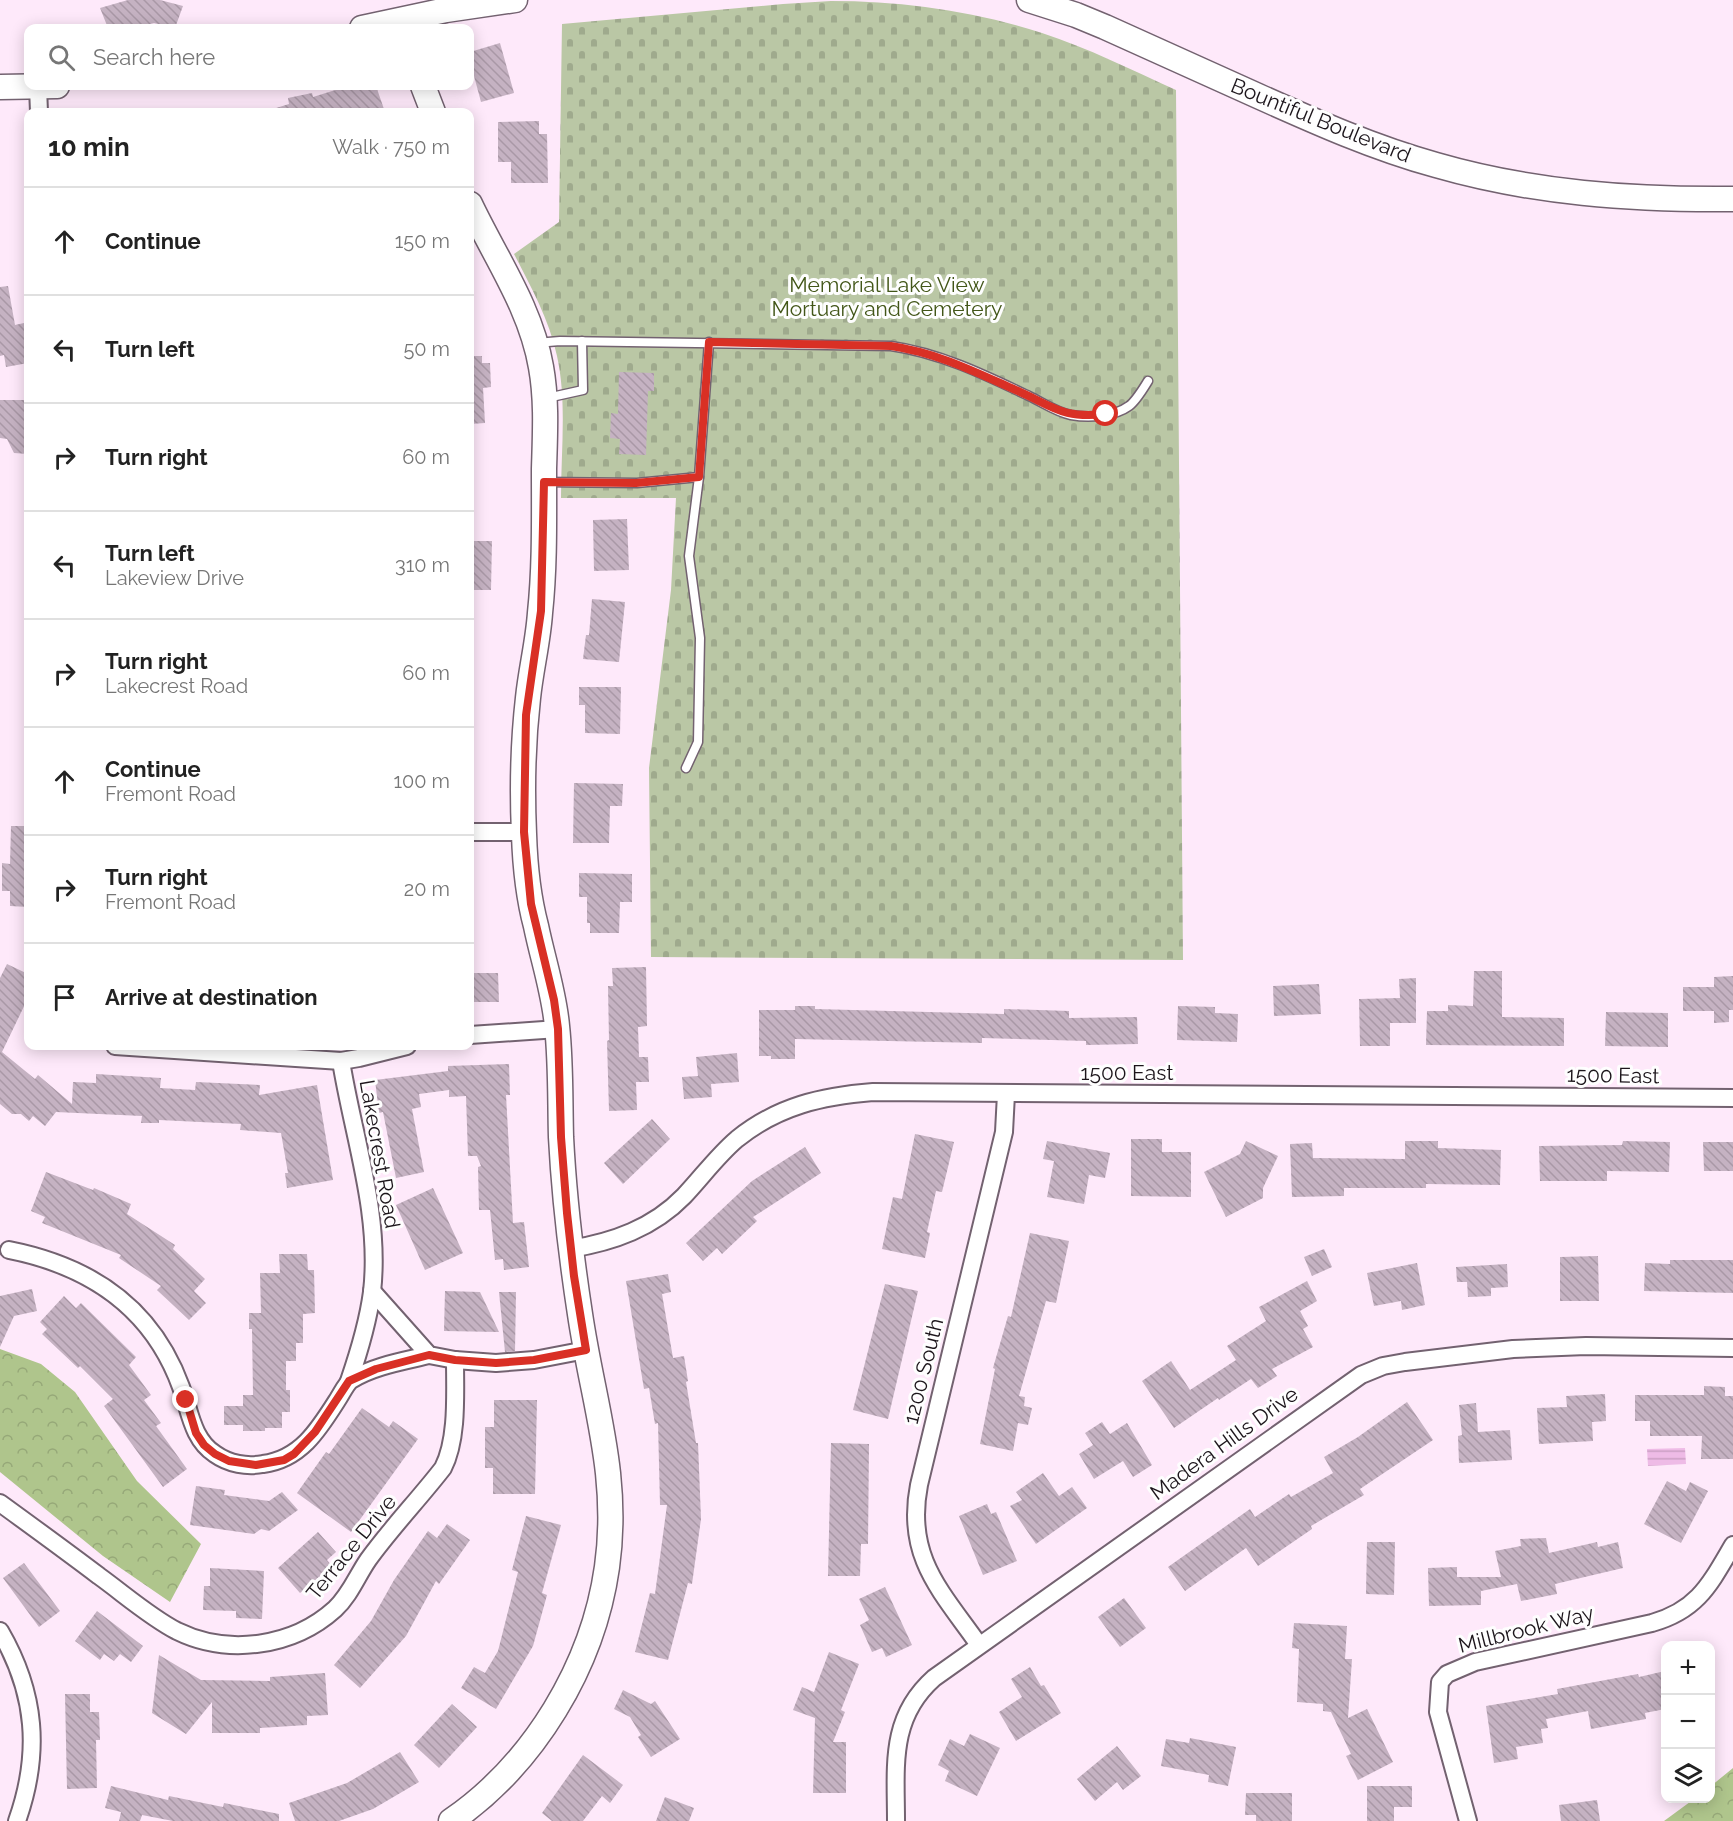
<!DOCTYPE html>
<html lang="en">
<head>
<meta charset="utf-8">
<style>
	body { margin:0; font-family:Raleway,sans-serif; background:#f2f2f2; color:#222 }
	.controls { position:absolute; right:18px; bottom:18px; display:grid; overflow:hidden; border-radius:12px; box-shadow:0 3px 15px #0003 }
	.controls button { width:54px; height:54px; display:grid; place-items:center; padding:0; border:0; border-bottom:2px solid #e0e0e0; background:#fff; color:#222; font:30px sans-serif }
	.stop { position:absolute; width:18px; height:18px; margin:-14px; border:4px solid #d93025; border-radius:50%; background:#fff }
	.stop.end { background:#d93025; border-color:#fff; box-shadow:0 2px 6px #0008 }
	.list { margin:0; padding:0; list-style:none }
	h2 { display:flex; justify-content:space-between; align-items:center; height:78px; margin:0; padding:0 24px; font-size:26px }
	h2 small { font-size:20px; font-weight:400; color:#767676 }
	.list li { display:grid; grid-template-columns:39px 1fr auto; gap:18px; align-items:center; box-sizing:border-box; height:108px; padding:0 24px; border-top:2px solid #e0e0e0 }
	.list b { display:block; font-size:22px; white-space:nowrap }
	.list p { margin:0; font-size:20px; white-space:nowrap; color:#767676 }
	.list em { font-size:20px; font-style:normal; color:#767676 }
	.icon { flex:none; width:33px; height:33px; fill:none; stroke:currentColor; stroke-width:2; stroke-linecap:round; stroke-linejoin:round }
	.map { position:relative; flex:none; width:1733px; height:1821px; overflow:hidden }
	.search { position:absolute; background:#fff; box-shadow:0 3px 15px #0003; left:24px; top:24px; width:450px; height:66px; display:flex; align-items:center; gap:15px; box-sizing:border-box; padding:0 21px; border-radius:12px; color:#767676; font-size:22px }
	.panel { position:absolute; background:#fff; box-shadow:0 3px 15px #0003; left:24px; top:108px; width:450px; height:942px; border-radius:12px }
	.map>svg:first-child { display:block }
	.forest { fill:url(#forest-crowns) }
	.cemetery { fill:url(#cemetery-stones) }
	.water { fill:url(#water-rules) }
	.building { fill:url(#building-back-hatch) }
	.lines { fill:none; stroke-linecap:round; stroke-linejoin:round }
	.lane-casing { stroke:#736270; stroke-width:11 }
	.street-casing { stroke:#736270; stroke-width:20 }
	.secondary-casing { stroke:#736270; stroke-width:27 }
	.lane { stroke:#fff; stroke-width:8 }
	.street { stroke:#fff; stroke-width:16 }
	.secondary { stroke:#fff; stroke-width:24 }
	.route { stroke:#d93025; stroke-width:8 }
	.labels { text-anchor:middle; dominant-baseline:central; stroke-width:6; stroke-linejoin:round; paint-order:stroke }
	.street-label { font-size:21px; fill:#1c151b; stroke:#fefefe }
	.park-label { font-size:21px; fill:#425618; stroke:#fefefe }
</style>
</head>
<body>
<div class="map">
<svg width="1733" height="1821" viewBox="0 0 1733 1821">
	<defs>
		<pattern id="forest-crowns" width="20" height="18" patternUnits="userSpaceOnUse" patternTransform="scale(1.5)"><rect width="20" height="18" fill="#afc58c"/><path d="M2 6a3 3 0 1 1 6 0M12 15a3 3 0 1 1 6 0" fill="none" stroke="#96a878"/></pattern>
		<pattern id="cemetery-stones" width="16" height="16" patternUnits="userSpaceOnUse" patternTransform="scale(1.5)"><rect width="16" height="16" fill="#bac7a5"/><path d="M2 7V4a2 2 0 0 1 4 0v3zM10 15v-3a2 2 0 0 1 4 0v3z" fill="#9faa8d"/></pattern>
		<pattern id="water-rules" width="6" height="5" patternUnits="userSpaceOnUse" patternTransform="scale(1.5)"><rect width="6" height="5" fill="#eebbe6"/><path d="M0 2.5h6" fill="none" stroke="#cca0c5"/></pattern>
		<pattern id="building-back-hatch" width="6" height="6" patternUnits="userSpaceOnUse" patternTransform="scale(1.5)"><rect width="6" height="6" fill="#c5b2c2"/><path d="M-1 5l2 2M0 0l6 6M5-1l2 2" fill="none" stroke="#a998a6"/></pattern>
	</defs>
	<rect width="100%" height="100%" fill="#fee9fa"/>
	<g class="forest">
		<path d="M0,1349L41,1364L75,1392L137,1481L201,1544L170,1602L103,1556L0,1472Z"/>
		<path d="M1733,1768V1821H1664L1694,1799L1710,1798L1711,1786Z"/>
	</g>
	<path class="cemetery" d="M831,1C902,1 974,11 1042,33C1088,48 1132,70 1176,90L1183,960L651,957L649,768L671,590L676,498H561C561,451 567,401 557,356C549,319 531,287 514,254L559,222L562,24L783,4Z"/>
	<path class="water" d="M1685,1448L1686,1464L1648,1466L1647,1449Z"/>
	<g class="building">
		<path d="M128,0H160L183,6L175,28L154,23L134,28H108L100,8Z"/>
		<path d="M500,43L514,93L481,102L470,61V52Z"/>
		<path d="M348,86H376L385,112H274L273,109L289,104L288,98L312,93L313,97Z"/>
		<path d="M539,121V134H547L548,183H511V162H498V122Z"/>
		<path d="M8,286L15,325L24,323L28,363L6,367L4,355L0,356V287Z"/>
		<path d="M470,356H482V363H490L491,387L483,388L485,423L470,424Z"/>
		<path d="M619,372L654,373V391H648L646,455L619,454L620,439L610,438L611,413L618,414Z"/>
		<path d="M0,400H28V454L14,453L7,439L0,438Z"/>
		<path d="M627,519L629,570L594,571L593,520Z"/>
		<path d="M470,541H492L491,590H470Z"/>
		<path d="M592,599L625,602L619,662L583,659L586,635H589Z"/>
		<path d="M579,687H621L620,734L585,733V705H579Z"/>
		<path d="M574,783L623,784L622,806H610L609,843H573Z"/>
		<path d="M11,826H28V907L10,906V891H2V863L10,864Z"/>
		<path d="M579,873L632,874V902H620L619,933H590V923H587V897H579Z"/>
		<path d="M7,964L28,974V998L2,1052L35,1079L38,1075L72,1104L73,1082L96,1083V1074L161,1078L160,1088L195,1090L196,1082L260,1085L259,1095L317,1085L333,1180L287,1188L285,1173H288L281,1133L240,1130L241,1124L159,1120V1123H141L142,1116L56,1112L45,1126L33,1116L29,1121L21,1114H12L0,1104V978Z"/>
		<path d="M646,967L647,1026L638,1027L639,1057H648L649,1082H636L637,1110L609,1111L607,1041L609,1040L608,986H613L612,968Z"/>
		<path d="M1474,971H1502V1017L1564,1018V1046L1426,1045L1427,1011H1448V1005L1473,1006Z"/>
		<path d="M470,973H498L499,1002H470Z"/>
		<path d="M1733,976V1010H1729V1022L1714,1023V1011H1683V987H1714V977Z"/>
		<path d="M1416,978V1023H1390V1046H1360L1359,999L1400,998L1399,979Z"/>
		<path d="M1319,984L1321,1014L1274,1016L1273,986Z"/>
		<path d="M795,1006H815V1009L1004,1014V1009L1069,1011V1018L1137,1017L1138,1044L1086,1045V1041L982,1038V1043L795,1039V1059H771V1056H759V1010H795Z"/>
		<path d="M1178,1006L1215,1007V1013L1238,1014L1237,1042L1177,1040Z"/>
		<path d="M1606,1012L1668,1013V1047L1605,1046Z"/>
		<path d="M737,1053L739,1082L711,1084L712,1097L684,1099L682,1077L698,1076L696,1057Z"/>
		<path d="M509,1064L510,1095H506L513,1223L524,1222L529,1267L504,1270L503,1259L495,1260L490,1210H479L478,1167L481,1166L477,1156H468L466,1096L449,1097V1090L419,1094L421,1107L412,1109L424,1172L396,1178L383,1112L379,1113L375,1080L448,1071V1066Z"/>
		<path d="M652,1119L670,1139L623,1184L604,1163Z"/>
		<path d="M915,1134L954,1142L942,1192L936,1191L927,1232L930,1233L925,1258L882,1249L893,1197L902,1199Z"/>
		<path d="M1131,1139H1162V1152H1191V1197L1131,1196Z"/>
		<path d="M1047,1141L1110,1153L1105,1178L1089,1175L1084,1204L1047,1197L1054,1161L1043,1159Z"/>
		<path d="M1246,1141L1278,1156L1263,1188V1198L1226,1217L1204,1172L1240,1154Z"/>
		<path d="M1405,1141H1438V1148L1501,1150L1500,1185L1426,1184V1188H1344V1196L1292,1197L1290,1144L1312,1143L1313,1158L1405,1159Z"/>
		<path d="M1623,1141L1670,1142L1669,1172L1607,1171V1181H1540L1539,1146L1622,1145Z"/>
		<path d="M1703,1142H1733V1171H1704Z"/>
		<path d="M805,1147L821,1173L753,1217L757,1221L722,1254L717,1248L703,1261L686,1243L752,1181Z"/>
		<path d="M46,1172L93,1190L94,1188L131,1204L127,1214L175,1245L173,1249L205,1279L194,1291L206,1303L189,1320L157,1290L161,1286L119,1258L121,1255L42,1223L45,1217L31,1211Z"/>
		<path d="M433,1188L463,1253L425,1270L396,1205Z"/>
		<path d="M1030,1233L1069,1241L1056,1303L1046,1301L1019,1396L1025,1397L1024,1406L1032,1408L1028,1425L1018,1423L1013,1451L980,1444L995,1369L993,1368L1008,1316L1011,1317Z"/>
		<path d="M1324,1249L1332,1267L1312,1276L1304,1257Z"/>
		<path d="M279,1254H307L308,1270H314L315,1313L303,1314V1343H296V1361H286V1390H290V1412H282V1428H265V1431H243V1425H224V1406H243V1395H253L252,1329H249V1313H261L260,1273H280Z"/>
		<path d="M1598,1256L1599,1301H1560V1257Z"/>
		<path d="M1670,1260H1733V1293L1644,1291L1645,1263L1670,1264Z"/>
		<path d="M1417,1263L1425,1305L1402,1310L1401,1301L1374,1306L1367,1273Z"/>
		<path d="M1507,1264L1508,1287L1491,1288V1296L1468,1297L1467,1282H1457L1456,1267Z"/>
		<path d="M668,1274L671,1292L662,1294L673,1358L684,1356L688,1381L686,1382L696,1443H698L701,1519L692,1584L688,1583L668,1660L635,1652L650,1593L655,1594L667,1505H660L658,1423L655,1424L649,1388L644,1389L626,1281Z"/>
		<path d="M1307,1281L1317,1301L1300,1311L1308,1326L1303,1329L1313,1347L1272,1369L1277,1376L1258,1388L1251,1379L1219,1400L1218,1398L1174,1428L1142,1381L1171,1361L1190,1390L1236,1360L1227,1346L1266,1321L1259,1307Z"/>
		<path d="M885,1284L918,1291L888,1419L853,1410Z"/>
		<path d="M32,1289L37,1311L14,1316L0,1347V1296Z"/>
		<path d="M445,1291L480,1292L499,1332L444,1331Z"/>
		<path d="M499,1292H516L515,1351L505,1352Z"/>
		<path d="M64,1296L76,1308L81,1303L136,1357L129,1365L151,1395L144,1400L161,1423L156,1426L187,1469L163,1487L104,1406L113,1399L80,1366L78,1368L42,1334L47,1329L40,1322Z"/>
		<path d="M1704,1386L1725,1387V1396H1733V1459H1701L1702,1436H1650V1421H1635V1395H1704Z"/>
		<path d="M1605,1394L1606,1421L1592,1422L1593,1441L1539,1444L1537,1408L1567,1407L1566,1396Z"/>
		<path d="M494,1400H537L535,1494H493V1468H485V1427H494Z"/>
		<path d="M1407,1402L1433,1440L1360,1489L1364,1495L1311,1526L1312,1529L1258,1566L1246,1548L1185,1591L1168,1567L1250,1509L1255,1517L1289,1494L1291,1497L1333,1473L1324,1457L1358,1437Z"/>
		<path d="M1476,1403L1478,1432L1510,1430L1512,1460L1459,1463L1458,1436L1462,1435L1459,1405Z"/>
		<path d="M362,1408L389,1427L393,1421L418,1439L351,1532L297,1493L326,1452L329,1454Z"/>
		<path d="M1102,1422L1110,1434L1127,1423L1152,1465L1133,1477L1123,1461L1094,1479L1079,1454L1093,1445L1085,1433Z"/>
		<path d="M831,1443L869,1444L868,1544H861L860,1576H828Z"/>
		<path d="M1043,1473L1059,1496L1072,1487L1087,1508L1036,1544L1010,1506L1022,1500L1016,1492Z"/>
		<path d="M1667,1481L1686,1491L1690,1482L1708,1491L1681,1543L1644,1524Z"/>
		<path d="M196,1486L225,1490L224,1495L269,1501L282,1492L298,1510L269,1531L261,1529L254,1534L190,1525Z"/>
		<path d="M987,1504L991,1514L996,1512L1017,1561L983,1575L959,1516Z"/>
		<path d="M526,1516L561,1525L542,1593L547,1595L533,1646L496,1709L461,1688L474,1667L485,1673L498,1651L518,1572L512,1570Z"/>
		<path d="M447,1524L470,1540L439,1584L436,1581L406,1636L360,1688L334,1665L371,1621L394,1580L428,1531L437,1538Z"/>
		<path d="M318,1532L336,1552L327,1560L332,1566L300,1593L278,1568Z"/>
		<path d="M1546,1538L1549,1553L1597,1542L1598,1547L1618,1542L1623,1568L1555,1584L1557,1594L1521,1601L1517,1584L1481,1591V1605L1429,1606L1428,1568L1457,1567V1577H1501L1495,1551L1521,1546L1520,1539Z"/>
		<path d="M1367,1542H1395L1394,1595L1366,1594Z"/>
		<path d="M24,1563L60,1611L39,1627L3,1578Z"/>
		<path d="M210,1568L264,1571L262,1619L236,1618V1611L203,1610L204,1586H210Z"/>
		<path d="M885,1587L912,1645L886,1657L882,1648L872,1652L860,1625L869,1620L859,1599Z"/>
		<path d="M1124,1598L1146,1628L1120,1647L1098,1617Z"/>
		<path d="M97,1611L143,1646L131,1662L120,1654L114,1661L104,1654L100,1660L75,1641Z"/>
		<path d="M1294,1623L1347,1626L1345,1659H1352L1348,1718L1367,1709L1393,1762L1358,1780L1346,1756L1351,1754L1331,1712L1323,1711V1704L1297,1702L1299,1649L1292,1648Z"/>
		<path d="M829,1652L859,1664L841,1710L845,1712L833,1742H846V1793H813L815,1718L793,1710L802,1687L814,1692Z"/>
		<path d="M159,1655L201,1680L270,1681V1677L325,1673L328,1715L307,1716V1725L260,1728V1733H212V1702L186,1734L152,1713Z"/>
		<path d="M1030,1667L1041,1686L1044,1685L1061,1713L1016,1741L999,1712L1022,1697L1011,1679Z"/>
		<path d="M1665,1671V1709L1645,1713L1646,1719L1591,1729L1588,1711L1546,1719L1548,1728L1541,1729L1543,1743L1516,1747L1518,1759L1494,1763L1486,1706L1558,1694L1557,1689L1638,1674L1639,1677Z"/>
		<path d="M623,1690L651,1704L655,1701L680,1739L651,1757L638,1737L641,1735L630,1717L614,1709Z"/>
		<path d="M65,1694H90V1712H99L100,1740H96L97,1788L67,1789Z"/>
		<path d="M452,1704L477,1727L439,1768L414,1745Z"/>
		<path d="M970,1734L1000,1748L977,1796L945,1781L949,1771L938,1765L950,1739L964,1746Z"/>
		<path d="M1190,1738L1236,1747L1228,1786L1208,1782L1209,1775L1161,1766L1166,1739L1189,1743Z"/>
		<path d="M1117,1746L1141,1776L1123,1790L1117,1782L1095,1801L1077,1779Z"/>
		<path d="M400,1752L419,1782L373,1809L339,1821H295L289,1803L347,1783Z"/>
		<path d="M583,1755L623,1785L610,1803L602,1796L583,1821H552L542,1813Z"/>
		<path d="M111,1786L168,1800L169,1796L223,1807L224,1803L279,1814V1821H173L142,1815L140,1821H119L121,1812L105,1808Z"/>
		<path d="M1367,1786H1412V1807H1394V1821H1367Z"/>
		<path d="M1246,1793H1292V1821H1256V1815H1245Z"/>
		<path d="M665,1797L694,1808L689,1821H656Z"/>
		<path d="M1597,1800L1600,1821H1561L1559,1805Z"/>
	</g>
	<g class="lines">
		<defs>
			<g id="lane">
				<path d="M536,343L560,341L891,346C940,353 985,375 1029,396C1042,402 1056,412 1071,415C1088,418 1114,417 1129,406C1136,401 1143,389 1148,381"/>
				<path d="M547,398L583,390L582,341"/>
				<path d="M545,482L637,483L699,477"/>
				<path d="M686,768L698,742L700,638L689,556L699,477L709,342"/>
			</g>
			<g id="street">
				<path d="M38,87L39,112"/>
				<path d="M470,832H524"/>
				<path d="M470,1035L558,1029"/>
				<path d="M115,1046L341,1061L359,1058L407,1046"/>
				<path d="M341,1061C353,1136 381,1214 372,1292C368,1322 359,1352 349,1381"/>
				<path d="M570,1249C613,1242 653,1228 684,1196C702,1177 717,1156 737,1139C778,1106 822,1096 873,1092L1733,1098"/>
				<path d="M9,1250C90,1266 152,1307 181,1387C190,1411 192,1439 215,1454C229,1464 247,1467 263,1464C301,1459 319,1429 338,1399C342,1393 346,1384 351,1380C373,1366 404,1361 429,1355"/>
				<path d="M372,1291L429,1355L455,1360L496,1363L534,1360L586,1350"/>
				<path d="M0,1503C33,1527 66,1551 99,1576C124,1594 150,1617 177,1631C228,1656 293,1647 335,1609C350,1595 357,1576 368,1560C391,1528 419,1499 443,1468C458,1439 455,1393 455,1360"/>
				<path d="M0,1631C36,1693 41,1753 17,1821"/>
				<path d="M979,1645C941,1591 905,1557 919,1485L1004,1132L1006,1094"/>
				<path d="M896,1821C896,1766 889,1718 934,1678L1361,1375L1383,1366L1405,1362L1513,1349L1586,1346L1733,1348"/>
				<path d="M1468,1821L1438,1712L1440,1682L1447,1674L1475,1662L1652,1623C1698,1610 1710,1584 1733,1545"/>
			</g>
			<g id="secondary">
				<path d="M1029,0L1076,15L1105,27C1156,50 1207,73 1258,96C1316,122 1374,148 1436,165C1533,193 1632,200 1733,199"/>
				<path d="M362,28L446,10L515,0"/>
				<path d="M423,86L433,112"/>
				<path d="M0,87L57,86"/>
				<path d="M451,1821C534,1764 593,1666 607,1567C620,1474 593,1403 580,1314C571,1255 564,1196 561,1137C560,1100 561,1063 557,1026C554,992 543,960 536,926C528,896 525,865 524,834C522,789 523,742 528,698C531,669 538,642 540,613C545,566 544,517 544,469C545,435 547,400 541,367C531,308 495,257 470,204"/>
			</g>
		</defs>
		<use href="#lane" class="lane-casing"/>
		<use href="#street" class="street-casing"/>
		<use href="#secondary" class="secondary-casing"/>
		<use href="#lane" class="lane"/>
		<use href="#street" class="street"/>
		<use href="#secondary" class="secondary"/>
	</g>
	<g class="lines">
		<path class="route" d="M186,1400L196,1433L204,1445L215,1454L229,1461L256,1465L284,1460L294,1454L315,1432L349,1381L376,1369L429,1355L455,1360L496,1363L534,1360L586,1350L574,1276L567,1213L561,1137L558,1029L554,1000L531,904L524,832L526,715L541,611L544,482L636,483L699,477L709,342L891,346C938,353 975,372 1018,391C1054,407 1063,419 1106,414"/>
	</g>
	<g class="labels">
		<g class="street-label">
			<text transform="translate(1321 120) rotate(22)">Bountiful Boulevard</text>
			<text x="1127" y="1072">1500 East</text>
			<text transform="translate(1613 1075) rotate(1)">1500 East</text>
			<text transform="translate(380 1154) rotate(80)">Lakecrest Road</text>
			<text transform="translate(923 1371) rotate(-76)">1200 South</text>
			<text transform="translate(1224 1443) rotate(-36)">Madera Hills Drive</text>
			<text transform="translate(351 1547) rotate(-51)">Terrace Drive</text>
			<text transform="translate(1526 1629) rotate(-14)">Millbrook Way</text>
		</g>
		<g class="park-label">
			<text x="887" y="284">Memorial Lake View<tspan x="887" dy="24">Mortuary and Cemetery</tspan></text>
		</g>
	</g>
</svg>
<div class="controls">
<button>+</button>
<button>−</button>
<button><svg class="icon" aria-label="layers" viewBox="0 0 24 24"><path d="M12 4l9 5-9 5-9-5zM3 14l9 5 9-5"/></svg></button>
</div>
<div class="stop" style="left:1106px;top:414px"></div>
<div class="stop end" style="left:186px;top:1400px"></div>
<div class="search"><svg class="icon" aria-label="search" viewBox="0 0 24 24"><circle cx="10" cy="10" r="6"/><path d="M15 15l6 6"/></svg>Search here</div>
<section class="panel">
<h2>10 min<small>Walk · 750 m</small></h2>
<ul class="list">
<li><svg class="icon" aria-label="ahead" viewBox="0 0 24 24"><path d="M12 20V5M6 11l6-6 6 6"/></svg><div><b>Continue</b></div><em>150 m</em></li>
<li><svg class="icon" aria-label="left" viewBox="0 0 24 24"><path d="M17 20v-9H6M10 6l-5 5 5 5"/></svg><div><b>Turn left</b></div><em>50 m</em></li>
<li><svg class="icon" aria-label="right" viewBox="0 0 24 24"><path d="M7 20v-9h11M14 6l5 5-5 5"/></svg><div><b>Turn right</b></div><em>60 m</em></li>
<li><svg class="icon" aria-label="left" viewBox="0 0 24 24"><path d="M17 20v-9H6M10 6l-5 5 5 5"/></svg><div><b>Turn left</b><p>Lakeview Drive</p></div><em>310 m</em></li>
<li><svg class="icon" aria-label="right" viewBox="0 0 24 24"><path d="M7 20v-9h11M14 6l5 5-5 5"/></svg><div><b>Turn right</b><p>Lakecrest Road</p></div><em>60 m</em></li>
<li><svg class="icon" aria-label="ahead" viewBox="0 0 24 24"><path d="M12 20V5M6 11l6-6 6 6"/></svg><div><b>Continue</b><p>Fremont Road</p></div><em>100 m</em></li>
<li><svg class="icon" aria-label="right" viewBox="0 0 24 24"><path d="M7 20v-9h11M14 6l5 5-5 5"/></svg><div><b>Turn right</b><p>Fremont Road</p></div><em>20 m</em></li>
<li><svg class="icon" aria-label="arrive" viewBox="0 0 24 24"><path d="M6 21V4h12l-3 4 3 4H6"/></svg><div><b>Arrive at destination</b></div></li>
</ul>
</section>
</div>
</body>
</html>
